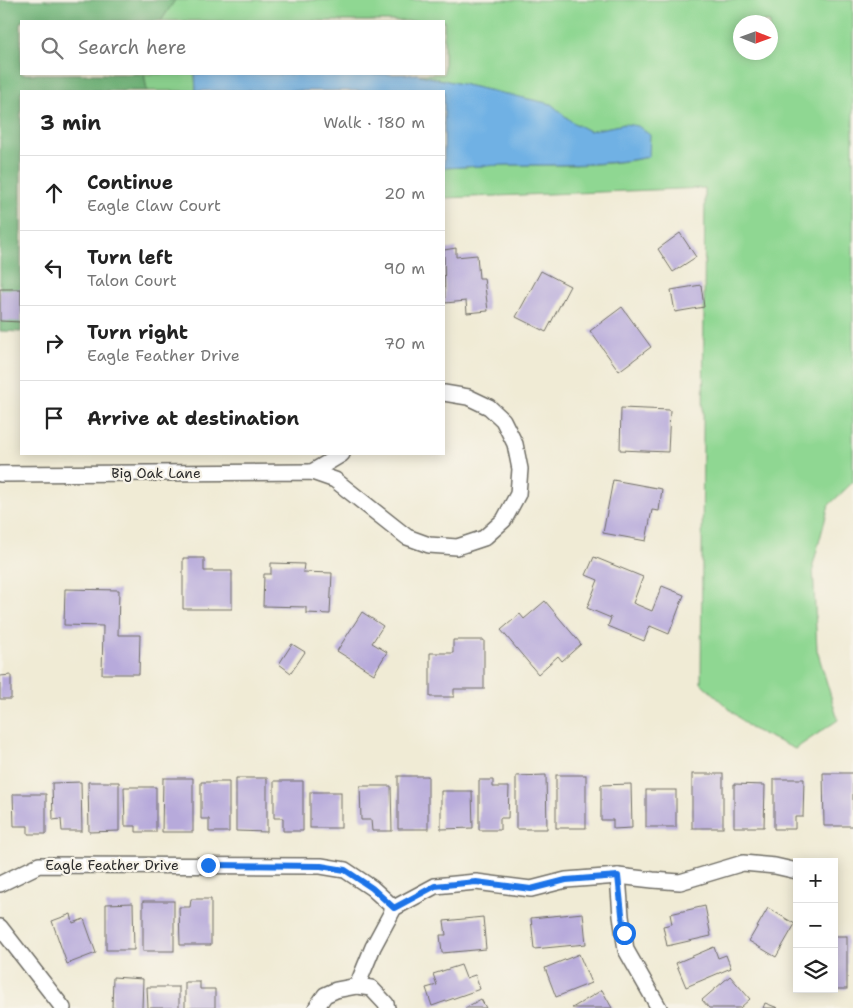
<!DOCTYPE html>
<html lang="en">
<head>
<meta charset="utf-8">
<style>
	body { margin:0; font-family:"Shantell Sans",sans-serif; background:#f6f6f6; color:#222 }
	.controls { position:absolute; right:15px; bottom:15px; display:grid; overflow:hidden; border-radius:0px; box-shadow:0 2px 12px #0003 }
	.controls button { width:45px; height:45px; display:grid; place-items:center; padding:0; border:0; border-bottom:1px solid #e0e0e0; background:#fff; color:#222; font:25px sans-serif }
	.compass { position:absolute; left:733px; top:15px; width:45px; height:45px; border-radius:50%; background:#fff; box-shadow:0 2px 12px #0003; rotate:91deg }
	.stop { position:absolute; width:15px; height:15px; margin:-11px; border:4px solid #1a73e8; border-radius:50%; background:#fff }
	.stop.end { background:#1a73e8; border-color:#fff; box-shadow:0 1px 5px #0008 }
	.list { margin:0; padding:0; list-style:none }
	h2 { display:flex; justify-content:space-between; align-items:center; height:65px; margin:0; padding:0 20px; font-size:21px }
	h2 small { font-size:16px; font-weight:400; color:#767676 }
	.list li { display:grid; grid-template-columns:32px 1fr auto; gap:15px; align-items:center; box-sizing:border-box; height:75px; padding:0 20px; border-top:1px solid #e0e0e0 }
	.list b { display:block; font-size:19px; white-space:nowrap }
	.list p { margin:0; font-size:16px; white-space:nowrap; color:#767676 }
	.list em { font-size:16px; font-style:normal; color:#767676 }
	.icon { flex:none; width:28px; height:28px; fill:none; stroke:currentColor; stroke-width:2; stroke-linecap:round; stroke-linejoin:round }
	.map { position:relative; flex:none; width:853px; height:1008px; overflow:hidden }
	.search { position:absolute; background:#fff; box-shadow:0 2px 12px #0003; left:20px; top:20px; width:425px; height:55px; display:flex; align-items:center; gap:12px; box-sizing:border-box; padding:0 18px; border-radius:0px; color:#767676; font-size:19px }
	.panel { position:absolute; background:#fff; box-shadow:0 2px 12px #0003; left:20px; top:90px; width:425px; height:365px; border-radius:0px }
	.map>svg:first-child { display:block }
	.green { fill:#8fd792; stroke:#5d815e; fill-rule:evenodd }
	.forest { fill:#73b87c; stroke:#4f7254 }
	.water { fill:#6fb1e4; stroke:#4d6e88 }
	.building { fill:#b7aadb }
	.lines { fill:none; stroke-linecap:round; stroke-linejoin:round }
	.minor-casing { stroke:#706e66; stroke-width:18 }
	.minor { stroke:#fff; stroke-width:15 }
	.route { stroke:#1a73e8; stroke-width:6 }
	.labels { text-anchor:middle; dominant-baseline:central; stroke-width:4.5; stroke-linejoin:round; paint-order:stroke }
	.street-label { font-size:14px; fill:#2b2b2b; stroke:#f7f3e8 }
</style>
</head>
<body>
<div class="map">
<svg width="853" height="1008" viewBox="0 0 853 1008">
	<rect width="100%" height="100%" fill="#f7f3e8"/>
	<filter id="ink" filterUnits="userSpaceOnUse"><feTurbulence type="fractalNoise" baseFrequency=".02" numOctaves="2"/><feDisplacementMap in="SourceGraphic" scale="10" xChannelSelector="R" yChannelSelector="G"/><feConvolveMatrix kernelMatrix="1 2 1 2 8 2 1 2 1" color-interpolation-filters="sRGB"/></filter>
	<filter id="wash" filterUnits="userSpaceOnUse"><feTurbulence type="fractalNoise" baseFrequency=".0096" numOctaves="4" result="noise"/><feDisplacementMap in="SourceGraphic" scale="20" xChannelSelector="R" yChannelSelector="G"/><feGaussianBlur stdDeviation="1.12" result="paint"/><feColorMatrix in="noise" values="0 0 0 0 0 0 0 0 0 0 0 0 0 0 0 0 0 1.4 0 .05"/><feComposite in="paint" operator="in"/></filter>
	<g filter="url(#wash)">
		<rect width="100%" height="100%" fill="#f0ebd5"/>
		<g class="green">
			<path d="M175,0H853V482L829,505L813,565L817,650L838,720L795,749L750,728L701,683L705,188L444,198V168C467,167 490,165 513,165C559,165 604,167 649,157L625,124L589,131L572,122L551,104L416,74H444V21H161ZM740,22H770V52H740Z"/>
			<path d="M144,74H195L196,91H147Z"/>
		</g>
		<path class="forest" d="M0,0H175L161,21H21V74H144L147,91H21V332L0,331Z"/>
		<path class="water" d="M195,74H416L551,104L572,122L589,131L625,124L638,126L650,135L649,157C604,166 559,165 513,165C490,165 467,167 444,168V91H196Z"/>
		<g id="blocks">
			<g class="building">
				<path d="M680,233L696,257L673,272L658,249Z"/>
				<path d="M456,248V257L477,255L479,278H484L488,311L467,313L466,301L445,303L444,250Z"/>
				<path d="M541,271L570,286L546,332L516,317Z"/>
				<path d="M701,285L704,307L675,312L671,290Z"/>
				<path d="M0,289H21V322L0,321Z"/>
				<path d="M622,307L651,347L619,371L590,331Z"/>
				<path d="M621,408L670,410L668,452L620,450Z"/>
				<path d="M613,480L662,489L659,511L652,510L646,541L603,533Z"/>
				<path d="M594,557L643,577L633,603L652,611L662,586L684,595L669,634L650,626L644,641L608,626L611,618L587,608L598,580L586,575Z"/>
				<path d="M183,558H204V571H232V609H183Z"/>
				<path d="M271,563L304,564L303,572L332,573L330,614L306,613V607L263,606L264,574H271Z"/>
				<path d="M65,589L119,590L118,635H140L139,674H102L103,626L64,625Z"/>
				<path d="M545,601L581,644L562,661L558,656L538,674L501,630L520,614L524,619Z"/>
				<path d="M362,612L383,626L372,643L387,652L374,674L337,651Z"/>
				<path d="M453,640H484V689H454V697H430V653H453Z"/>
				<path d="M292,644L305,652L291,673L279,664Z"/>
				<path d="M11,675V699H0V676Z"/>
				<path d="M823,773H853V826H824Z"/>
				<rect x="692" y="774" width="31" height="54"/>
				<path d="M546,775L547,829H516V776Z"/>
				<rect x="556" y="775" width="30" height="53"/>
				<rect x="398" y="776" width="30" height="53"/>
				<path d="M163,778H193V832H162Z"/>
				<path d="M236,778H267V832L236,831Z"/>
				<path d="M774,779H804L803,817H795V829H774Z"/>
				<path d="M479,780H493V787H509L508,818H500V830H479Z"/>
				<path d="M274,781H303V831H283V818H274Z"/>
				<path d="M81,782L82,831H62L61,819L53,820L52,783Z"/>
				<path d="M88,782H119V831L89,832Z"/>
				<path d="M201,782H229V832H209V819H201Z"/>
				<path d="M631,784L632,828L613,829V820H601V785Z"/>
				<path d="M734,784L765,785L764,827H734Z"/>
				<path d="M360,786H391L392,831H372L371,820H361Z"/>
				<path d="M124,787H156V832H136V826H125Z"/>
				<rect x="646" y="790" width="30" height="37"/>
				<path d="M441,791H472L473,828L441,829Z"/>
				<rect x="310" y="792" width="31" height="36"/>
				<path d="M13,794H46V834H28V826H14Z"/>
				<path d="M191,899H211V945H180L179,907H190Z"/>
				<rect x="143" y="901" width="31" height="50"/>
				<path d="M133,903L134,950H106V904Z"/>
				<path d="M705,906L711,936L667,946L663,926L672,924L670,914Z"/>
				<path d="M768,908L795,924L776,957L749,941Z"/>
				<path d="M583,913L586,944L534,949L531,918Z"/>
				<path d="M71,914L73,923L84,919L96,953L67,964L52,921Z"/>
				<path d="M483,917L486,949L442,953L440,935H446L444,921Z"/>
				<rect x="834" y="936" width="13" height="53"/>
				<path d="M714,947L718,958L726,955L731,968L686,987L676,963Z"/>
				<path d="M579,954L591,983L556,997L545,968Z"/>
				<path d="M461,965L466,978L475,975L480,989L432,1006L426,988L437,985L433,974Z"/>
				<path d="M730,976L750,999L740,1008H709L702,1000Z"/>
				<path d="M113,977L143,979L142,1008H112Z"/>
				<path d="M185,982H200V989H215V1008H185Z"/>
				<path d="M147,987H179V1008H148Z"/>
				<path d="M602,990L612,1008H572Z"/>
				<path d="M481,999L486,1008H465Z"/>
				<path d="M765,1003L778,1008H763Z"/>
			</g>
		</g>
	</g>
	<g filter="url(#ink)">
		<use href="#blocks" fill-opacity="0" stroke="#706e66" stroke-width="1"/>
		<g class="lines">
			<defs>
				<g id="minor">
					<path d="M312,472L342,454"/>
					<path d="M0,474L312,472L335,480L407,537L429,545L457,547L484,538L504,520L518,494L520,469L515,444L503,420L489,407L468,397L444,393"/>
					<path d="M618,876L621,916L626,950L659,1008"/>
					<path d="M0,884L39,865L321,866L345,870L372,888L394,908"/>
					<path d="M0,927L63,1008"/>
					<path d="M357,986L373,947L394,908L435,886L476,882L531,889L566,880L618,876L653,880L680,882L743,863L775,866L797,871"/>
					<path d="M316,1008L325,995L336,990L357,986L371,988L386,1004L387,1008"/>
				</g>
			</defs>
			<use href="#minor" class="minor-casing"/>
			<use href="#minor" class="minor"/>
		</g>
	</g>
	<g class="lines" filter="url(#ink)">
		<path class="route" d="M208,865L321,866L345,870L372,888L394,908L435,886L476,882L531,889L566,880L618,876L624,933"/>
	</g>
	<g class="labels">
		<g class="street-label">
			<text x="156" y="473">Big Oak Lane</text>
			<text x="112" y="865">Eagle Feather Drive</text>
		</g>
	</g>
</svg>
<div class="controls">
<button>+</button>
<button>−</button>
<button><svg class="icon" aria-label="layers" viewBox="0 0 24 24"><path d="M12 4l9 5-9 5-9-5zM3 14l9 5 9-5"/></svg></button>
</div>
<svg class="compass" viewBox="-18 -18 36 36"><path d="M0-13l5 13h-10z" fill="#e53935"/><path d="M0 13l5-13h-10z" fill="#767676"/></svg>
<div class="stop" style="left:624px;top:933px"></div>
<div class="stop end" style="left:208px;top:865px"></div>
<div class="search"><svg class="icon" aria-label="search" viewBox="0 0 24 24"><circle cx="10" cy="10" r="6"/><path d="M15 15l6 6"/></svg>Search here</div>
<section class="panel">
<h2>3 min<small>Walk · 180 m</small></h2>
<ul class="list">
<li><svg class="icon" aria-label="ahead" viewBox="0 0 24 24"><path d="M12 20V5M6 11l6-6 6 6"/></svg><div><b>Continue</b><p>Eagle Claw Court</p></div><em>20 m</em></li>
<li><svg class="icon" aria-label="left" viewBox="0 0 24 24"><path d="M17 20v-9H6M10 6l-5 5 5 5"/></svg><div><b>Turn left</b><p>Talon Court</p></div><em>90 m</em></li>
<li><svg class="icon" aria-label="right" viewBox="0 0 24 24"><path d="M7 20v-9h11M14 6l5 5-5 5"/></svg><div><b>Turn right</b><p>Eagle Feather Drive</p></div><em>70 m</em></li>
<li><svg class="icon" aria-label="arrive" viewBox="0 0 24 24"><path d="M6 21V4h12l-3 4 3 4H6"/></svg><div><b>Arrive at destination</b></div></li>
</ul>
</section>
</div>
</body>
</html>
